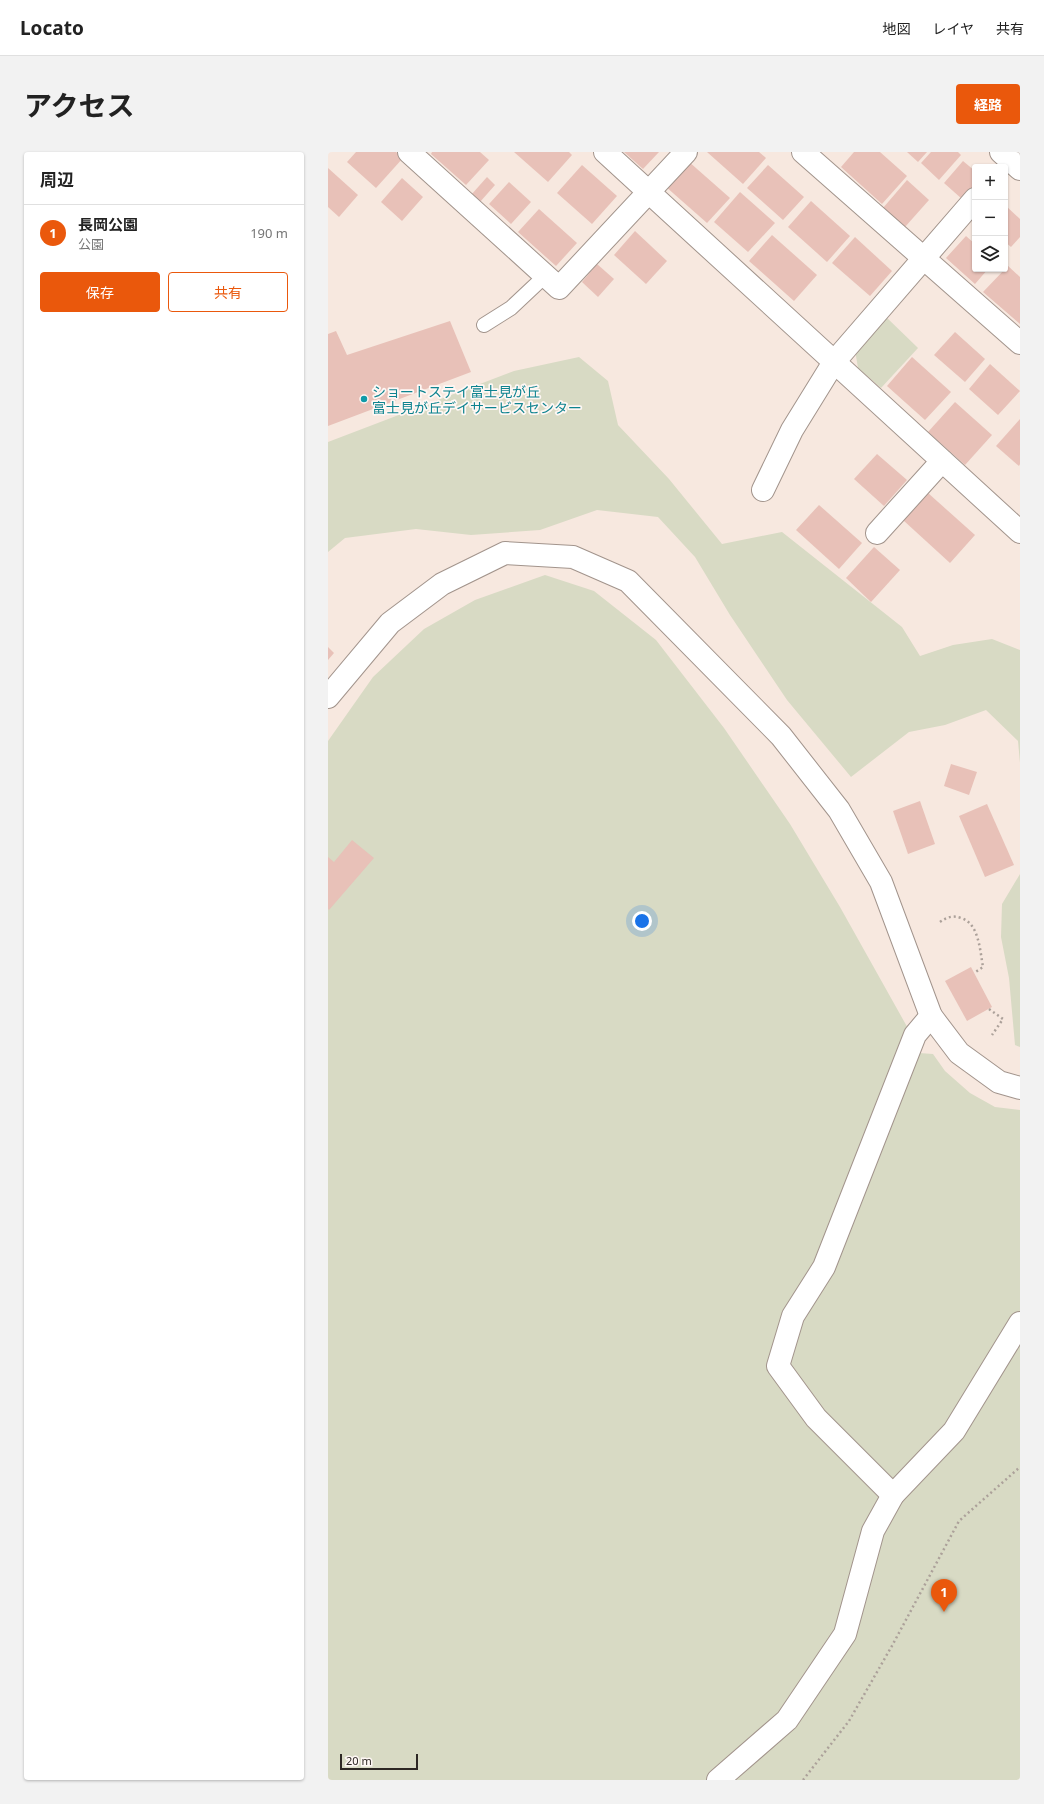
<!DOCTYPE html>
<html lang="ja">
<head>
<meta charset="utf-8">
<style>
	body { margin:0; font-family:"Noto Sans","Noto Sans JP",sans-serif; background:#f2f2f2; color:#222 }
	.controls { position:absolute; right:12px; top:12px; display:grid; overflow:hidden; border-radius:4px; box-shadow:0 1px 3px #0004 }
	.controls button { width:36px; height:36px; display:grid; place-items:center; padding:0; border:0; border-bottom:1px solid #e0e0e0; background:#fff; color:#222; font:20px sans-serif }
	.scale { position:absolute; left:12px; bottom:10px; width:78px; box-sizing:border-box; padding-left:4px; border:2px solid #2d2724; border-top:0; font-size:11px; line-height:14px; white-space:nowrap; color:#2d2724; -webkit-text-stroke:3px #fef7f4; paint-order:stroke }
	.you { position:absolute; left:314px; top:769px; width:14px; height:14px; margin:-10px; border:3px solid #fff; border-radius:50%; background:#1a73e8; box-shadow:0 0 0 6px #1a73e833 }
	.badge { display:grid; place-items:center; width:26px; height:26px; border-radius:50%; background:#ea580c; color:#fff; font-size:13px; font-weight:700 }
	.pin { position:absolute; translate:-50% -33px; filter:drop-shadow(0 1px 2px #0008) }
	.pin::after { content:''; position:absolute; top:21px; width:14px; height:12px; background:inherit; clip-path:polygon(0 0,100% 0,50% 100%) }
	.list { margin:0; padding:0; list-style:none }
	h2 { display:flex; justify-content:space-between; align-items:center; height:52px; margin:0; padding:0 16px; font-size:17px }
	h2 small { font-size:13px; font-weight:400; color:#767676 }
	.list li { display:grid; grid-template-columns:26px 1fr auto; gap:12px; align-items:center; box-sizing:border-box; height:56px; padding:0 16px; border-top:1px solid #e0e0e0 }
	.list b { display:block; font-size:15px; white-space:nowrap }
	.list p { margin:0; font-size:13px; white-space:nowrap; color:#767676 }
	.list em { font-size:13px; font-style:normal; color:#767676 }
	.actions { display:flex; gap:8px; padding:12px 16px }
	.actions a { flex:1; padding:9px 0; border:1px solid #ea580c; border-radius:4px; text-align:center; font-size:14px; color:#ea580c }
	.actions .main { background:#ea580c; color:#fff }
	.icon { flex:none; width:22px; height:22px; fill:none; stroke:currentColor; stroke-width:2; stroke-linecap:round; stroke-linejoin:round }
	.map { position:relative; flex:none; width:692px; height:1628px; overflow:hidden; border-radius:4px }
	header { display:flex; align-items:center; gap:24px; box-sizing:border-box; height:56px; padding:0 20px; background:#fff; border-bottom:1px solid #e0e0e0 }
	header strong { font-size:19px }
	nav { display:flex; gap:22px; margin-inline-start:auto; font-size:14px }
	.intro { display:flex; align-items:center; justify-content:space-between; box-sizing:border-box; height:96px; padding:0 24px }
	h1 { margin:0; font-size:28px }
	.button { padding:10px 18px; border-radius:4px; background:#ea580c; color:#fff; font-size:14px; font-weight:700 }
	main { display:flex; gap:24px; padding:0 24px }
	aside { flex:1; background:#fff; border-radius:4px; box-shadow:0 1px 3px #0004 }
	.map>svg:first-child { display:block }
	.green { fill:#d8dac4 }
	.building { fill:#e8c1b8 }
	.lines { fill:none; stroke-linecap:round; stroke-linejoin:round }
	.service-casing { stroke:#a2948c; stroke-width:16 }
	.minor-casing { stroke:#a2948c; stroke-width:24 }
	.tertiary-casing { stroke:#a2948c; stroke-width:24 }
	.path { stroke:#aca19a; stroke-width:2.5; stroke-dasharray:2 3; stroke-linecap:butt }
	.service { stroke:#fff; stroke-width:14 }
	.minor { stroke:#fff; stroke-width:22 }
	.tertiary { stroke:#fff; stroke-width:22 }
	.culture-dot { fill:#0f9aa8; stroke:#fef7f4; stroke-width:1.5 }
	.labels { text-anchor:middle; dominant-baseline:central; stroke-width:3.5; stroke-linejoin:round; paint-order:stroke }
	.culture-label { font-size:14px; fill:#0d838f; stroke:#fef7f4; text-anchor:start }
</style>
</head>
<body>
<header>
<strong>Locato</strong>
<nav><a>地図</a><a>レイヤ</a><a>共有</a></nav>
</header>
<div class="intro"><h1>アクセス</h1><a class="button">経路</a></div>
<main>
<aside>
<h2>周辺<small></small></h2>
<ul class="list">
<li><span class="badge">1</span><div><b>長岡公園</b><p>公園</p></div><em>190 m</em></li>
</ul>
<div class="actions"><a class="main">保存</a><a>共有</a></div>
</aside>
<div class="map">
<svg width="692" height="1628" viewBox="0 0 692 1628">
	<rect width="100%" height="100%" fill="#f7e8df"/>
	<g class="green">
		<path d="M557,164L590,196L553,236L530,216L527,198Z"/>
		<path d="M251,205L280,229L290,273L341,327L394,392L454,380L574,475L592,504L625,493L664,487L692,498V611L690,589L658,558L617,573L581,580L523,625L459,548L402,463L367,405L330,365L269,358L212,378L143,383L88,377L17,386L0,400V290L186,219Z"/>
		<path d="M217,423L266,439L328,488L396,576L462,672L512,755L591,896V901L605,902L617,919L642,941L667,955L692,958V1628H0V589L45,525L96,477L147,448Z"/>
		<path d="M692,722V895L687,893L681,826L673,785L674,752Z"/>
	</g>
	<g class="building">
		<path d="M28,0H68L75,6L48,36L19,10Z"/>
		<path d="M104,0H152L161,8L138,33L103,2Z"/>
		<path d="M186,0H241L244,3L220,30Z"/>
		<path d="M296,0H331L315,17Z"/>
		<path d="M379,0H431L438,6L415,32Z"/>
		<path d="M526,0H552L579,24L554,52L513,15Z"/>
		<path d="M579,0H599L590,10Z"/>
		<path d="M603,0H630L633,3L611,28L593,11Z"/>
		<path d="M360,9L402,46L379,71L337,34Z"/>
		<path d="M635,9L647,19V32L634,47L616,31Z"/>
		<path d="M254,13L289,44L264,72L229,41Z"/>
		<path d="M440,13L476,45L455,68L419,36Z"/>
		<path d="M0,16L30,43L11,65L0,55Z"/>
		<path d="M159,25L167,33L152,50L143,43Z"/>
		<path d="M74,26L95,45L74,69L53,50Z"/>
		<path d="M579,28L601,48L577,75L555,56Z"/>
		<path d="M181,30L203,50L183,72L161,52Z"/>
		<path d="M412,40L447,71L420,100L386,70Z"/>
		<path d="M483,49L522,84L499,110L460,75Z"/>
		<path d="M677,53L692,67V85L683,95L677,90Z"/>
		<path d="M211,57L249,91L228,114L190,80Z"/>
		<path d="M307,79L339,109L318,132L286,103Z"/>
		<path d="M444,83L489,123L466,149L421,109Z"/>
		<path d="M638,84L647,92V117H660L647,132L618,106Z"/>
		<path d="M527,85L564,119L542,144L504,111Z"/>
		<path d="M269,112L286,127L270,145L254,130Z"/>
		<path d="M679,113L692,125V172L655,140L677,117Z"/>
		<path d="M122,169L143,220L0,274V182L8,179L19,203Z"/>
		<path d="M627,180L657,207L637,230L606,203Z"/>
		<path d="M584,205L623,240L597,268L559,234Z"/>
		<path d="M662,212L692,239L670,263L641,237Z"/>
		<path d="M627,250L664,283L637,313L600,280Z"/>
		<path d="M692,267V312L691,314L668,294Z"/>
		<path d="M549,302L579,328L556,354L526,327Z"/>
		<path d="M600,341L647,383L622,411L575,368Z"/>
		<path d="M491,353L534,391L511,417L468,378Z"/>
		<path d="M546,395L572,418L543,450L518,426Z"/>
		<path d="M0,495L6,501L0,508Z"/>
		<path d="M623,612L649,620L641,643L616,634Z"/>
		<path d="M592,649L607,692L580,702L565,659Z"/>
		<path d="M659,652L686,713L657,725L631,664Z"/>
		<path d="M24,688L46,706L1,758L0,757V705L6,710Z"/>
		<path d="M643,815L664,855L639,869L617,829Z"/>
	</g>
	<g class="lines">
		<defs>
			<path id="service" d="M156,173L183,156L217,124"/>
			<g id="minor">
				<path d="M81,0L231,136L358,0"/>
				<path d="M277,0L692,380"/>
				<path d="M475,0L692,191"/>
				<path d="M673,0L692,17"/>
				<path d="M435,338L464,278L506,210L647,47"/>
				<path d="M549,381L614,309"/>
				<path d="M565,1343L488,1266L450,1214L465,1164L496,1115L587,883L603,864"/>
				<path d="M390,1628L459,1568L517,1482L545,1379L565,1343L626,1279L692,1171"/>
			</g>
			<path id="tertiary" d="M0,545L62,471L114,432L177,401L245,405L300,429L453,584L511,658L553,730L603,864L631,901L671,930L692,936"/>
		</defs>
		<use href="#service" class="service-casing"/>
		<use href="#minor" class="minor-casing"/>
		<use href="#tertiary" class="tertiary-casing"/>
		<g class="path">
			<path d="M612,770C619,765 625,763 633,766C651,771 652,799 655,815L646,821"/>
			<path d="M661,857L675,867L664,883"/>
			<path d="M475,1628L521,1569L565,1492L631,1369L692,1315"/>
		</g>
		<use href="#service" class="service"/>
		<use href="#minor" class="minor"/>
		<use href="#tertiary" class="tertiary"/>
	</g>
	<circle class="culture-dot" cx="36" cy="247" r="4"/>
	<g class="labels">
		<g class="culture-label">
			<text x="44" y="239">ショートステイ富士見が丘<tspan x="44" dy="16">富士見が丘デイサービスセンター</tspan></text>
		</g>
	</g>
</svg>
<div class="controls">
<button>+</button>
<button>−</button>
<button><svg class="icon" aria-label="layers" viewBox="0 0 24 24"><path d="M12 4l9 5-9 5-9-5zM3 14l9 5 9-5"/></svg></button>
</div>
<div class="scale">20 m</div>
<div class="you"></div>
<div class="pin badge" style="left:616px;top:1460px">1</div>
</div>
</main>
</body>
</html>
